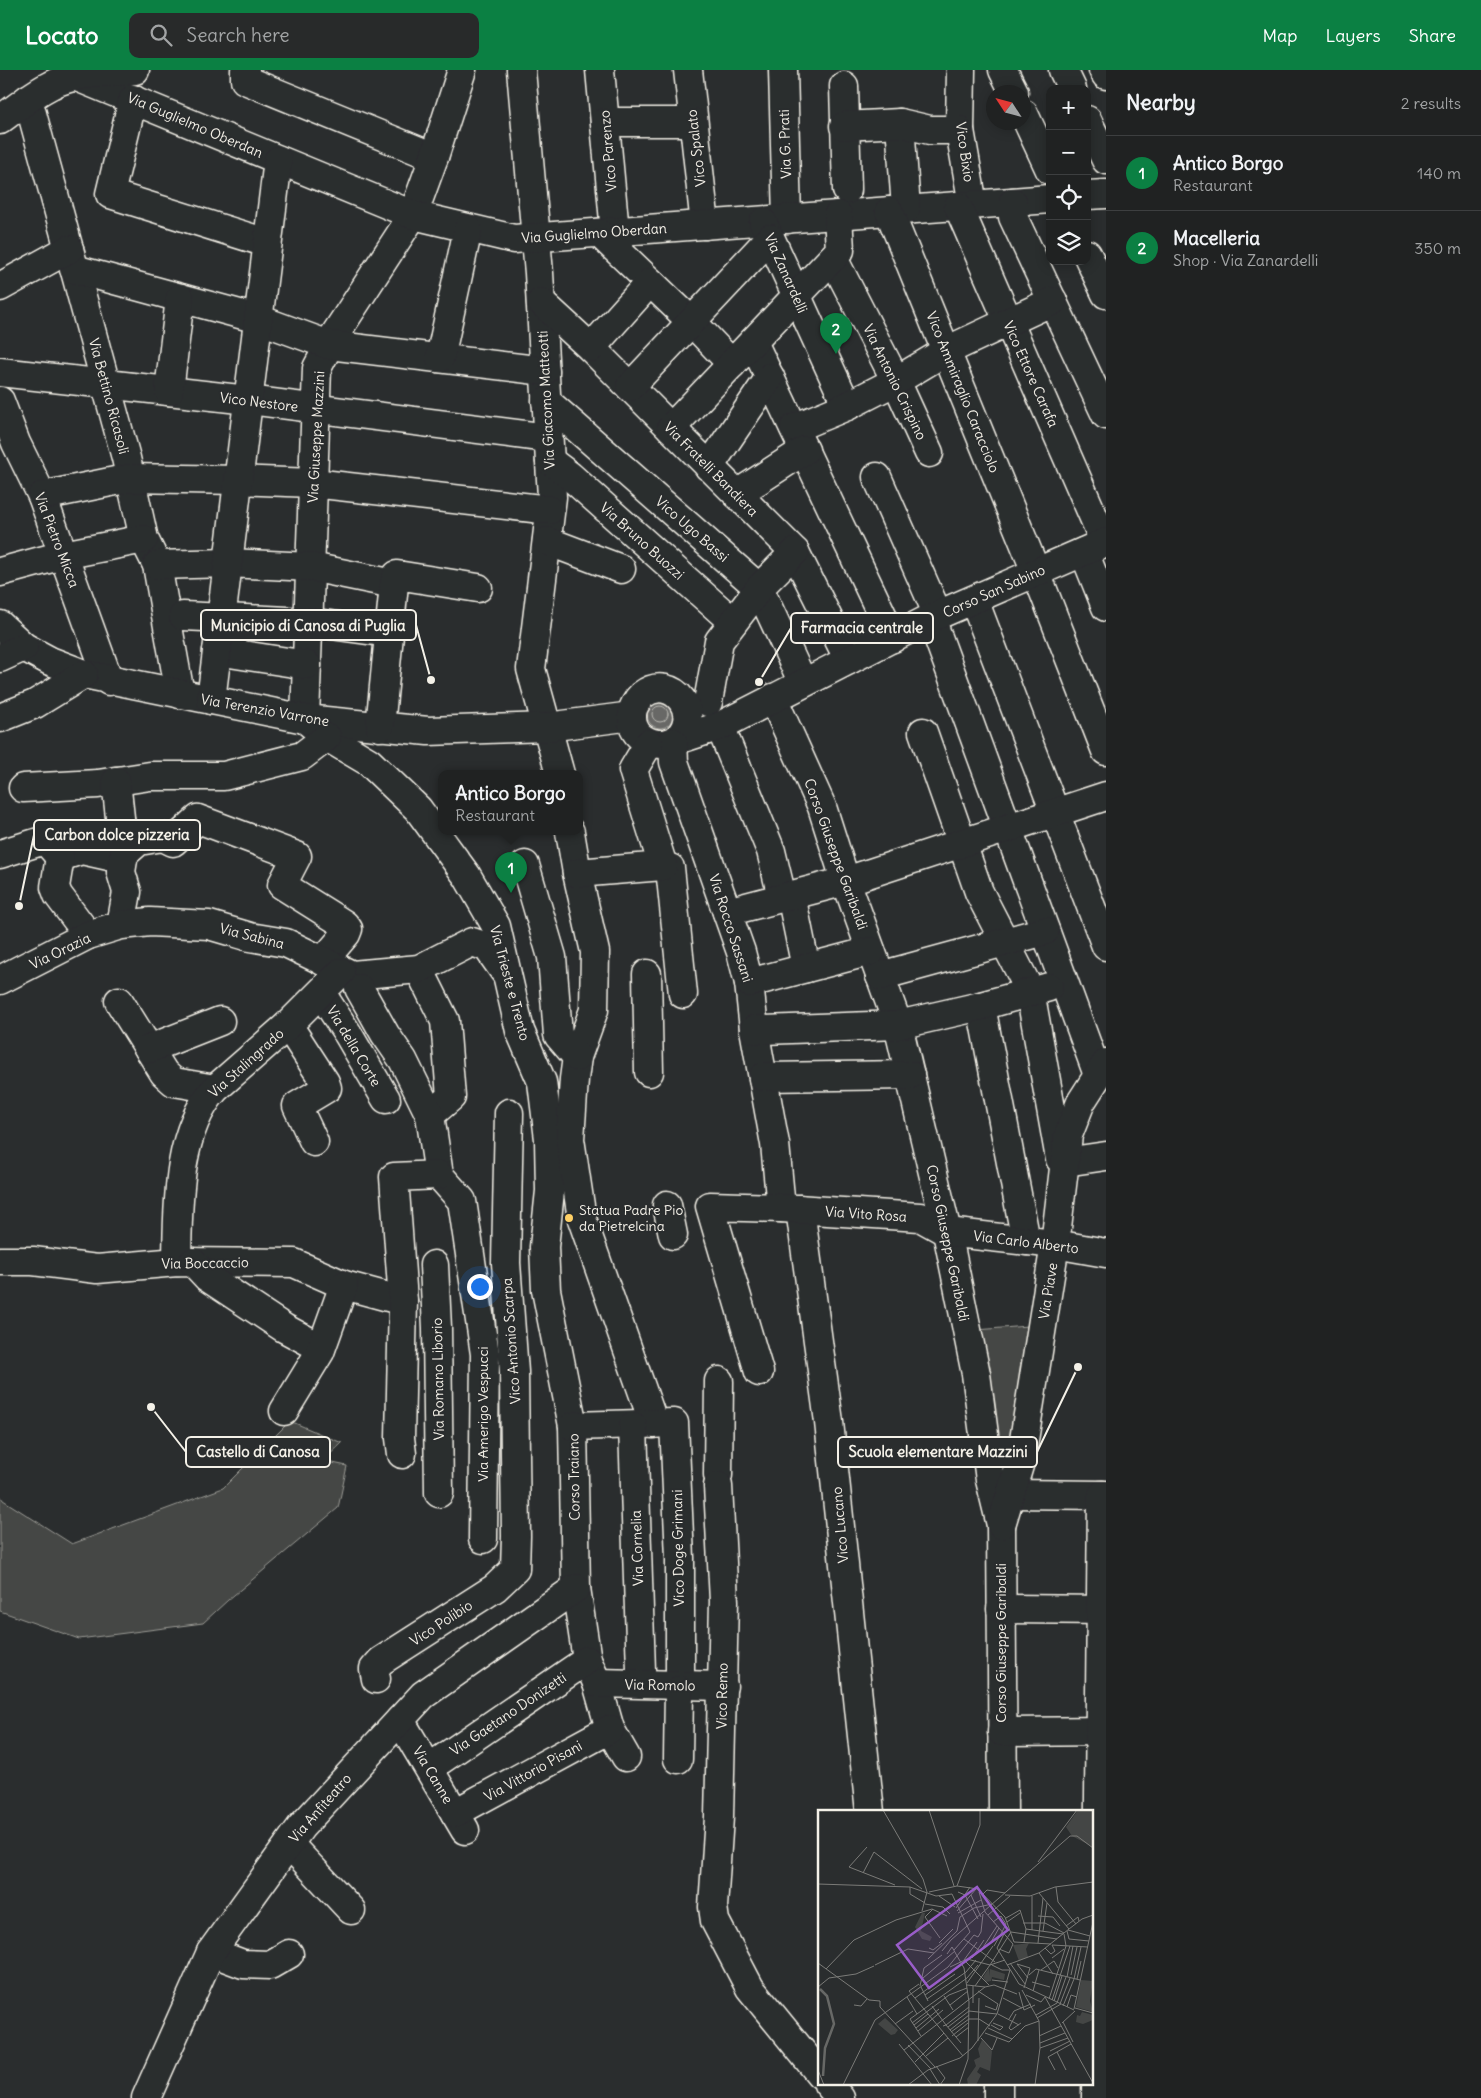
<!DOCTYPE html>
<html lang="en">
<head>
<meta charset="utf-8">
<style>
	body { margin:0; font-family:Delius,sans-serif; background:#282a2a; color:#f1f3f6 }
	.controls { position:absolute; right:15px; top:15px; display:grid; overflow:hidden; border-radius:10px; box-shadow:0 2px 12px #0003 }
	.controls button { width:45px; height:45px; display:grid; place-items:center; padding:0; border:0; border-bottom:1px solid #3d3f40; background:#202222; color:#f1f3f6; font:25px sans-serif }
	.compass { position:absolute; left:986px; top:15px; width:45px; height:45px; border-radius:50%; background:#202222; box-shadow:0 2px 12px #0003; rotate:306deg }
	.you { position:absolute; left:479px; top:1216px; width:18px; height:18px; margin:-12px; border:4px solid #fff; border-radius:50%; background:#1a73e8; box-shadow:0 0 0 8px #1a73e833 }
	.badge { display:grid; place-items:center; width:32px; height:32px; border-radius:50%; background:#0b8043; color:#fff; font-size:16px; font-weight:700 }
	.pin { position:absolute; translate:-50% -41px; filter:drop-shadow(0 1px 2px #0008) }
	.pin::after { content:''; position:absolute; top:26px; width:18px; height:15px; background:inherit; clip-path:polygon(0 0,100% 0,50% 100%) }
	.popup { position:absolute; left:438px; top:700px; width:145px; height:65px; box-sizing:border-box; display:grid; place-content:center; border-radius:10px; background:#202222; filter:drop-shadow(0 1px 4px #0005); font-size:16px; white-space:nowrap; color:#a2a4a5 }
	.popup b { font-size:19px; color:#f1f3f6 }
	.popup::after { content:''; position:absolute; left:50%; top:100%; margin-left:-10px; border:10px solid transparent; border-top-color:#202222 }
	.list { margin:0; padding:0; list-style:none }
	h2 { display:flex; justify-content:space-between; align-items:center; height:65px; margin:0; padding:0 20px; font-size:21px }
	h2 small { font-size:16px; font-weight:400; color:#a2a4a5 }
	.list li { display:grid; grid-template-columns:32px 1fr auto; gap:15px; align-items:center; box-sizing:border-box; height:75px; padding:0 20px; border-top:1px solid #3d3f40 }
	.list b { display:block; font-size:19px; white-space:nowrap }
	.list p { margin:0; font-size:16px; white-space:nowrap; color:#a2a4a5 }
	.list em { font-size:16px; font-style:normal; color:#a2a4a5 }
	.icon { flex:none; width:28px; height:28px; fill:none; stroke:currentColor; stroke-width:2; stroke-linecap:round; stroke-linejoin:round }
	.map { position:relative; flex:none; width:1106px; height:2028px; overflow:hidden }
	header { display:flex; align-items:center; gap:30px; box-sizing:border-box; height:70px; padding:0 25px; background:#0b8043; color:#fff }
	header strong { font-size:24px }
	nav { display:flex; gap:28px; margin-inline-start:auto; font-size:18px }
	.search { width:350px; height:45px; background:#282a2a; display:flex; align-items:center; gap:12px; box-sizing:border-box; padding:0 18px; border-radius:10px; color:#a2a4a5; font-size:19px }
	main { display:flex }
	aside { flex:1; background:#202222 }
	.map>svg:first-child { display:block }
	.green { fill:#444645; stroke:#9c9c96 }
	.water { fill:#676866; stroke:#9f9f9a }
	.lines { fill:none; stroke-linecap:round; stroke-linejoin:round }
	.shore { stroke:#bcbab4; stroke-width:1 }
	.minor-casing { stroke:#f4f1e8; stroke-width:31 }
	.minor { stroke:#2a2d2e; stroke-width:28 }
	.poi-dot { fill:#ffd166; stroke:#2a2d2e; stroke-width:2 }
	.labels { text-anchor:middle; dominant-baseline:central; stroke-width:4; stroke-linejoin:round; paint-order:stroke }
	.street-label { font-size:14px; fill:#f4f1e8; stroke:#2a2d2e }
	.poi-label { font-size:14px; fill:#f4f1e8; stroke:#2a2d2e; text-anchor:start }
	.inset-river { fill:none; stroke:#676866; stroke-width:2.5 }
	.inset-road { fill:none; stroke:#7b7b78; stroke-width:1 }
	.view { fill:#995dc9; fill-opacity:0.15; stroke:#995dc9; stroke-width:2.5 }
	.inset-edge { fill:none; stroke:#f4f1e8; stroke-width:2.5 }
	.leader { fill:none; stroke:#f4f1e8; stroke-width:2 }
	.callout-dot { fill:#f4f1e8; stroke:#2a2d2e; stroke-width:2 }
	.callout { fill:#2a2d2e; stroke:#f4f1e8; stroke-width:2 }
	.callout-label { font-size:15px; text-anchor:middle; font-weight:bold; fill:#f4f1e8 }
</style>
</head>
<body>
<header>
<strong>Locato</strong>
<div class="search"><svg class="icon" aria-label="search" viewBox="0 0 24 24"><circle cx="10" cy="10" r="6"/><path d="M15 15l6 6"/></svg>Search here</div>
<nav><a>Map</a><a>Layers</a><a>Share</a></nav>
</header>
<main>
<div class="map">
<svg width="1106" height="2028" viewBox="0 0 1106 2028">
	<rect width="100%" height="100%" fill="#2a2d2e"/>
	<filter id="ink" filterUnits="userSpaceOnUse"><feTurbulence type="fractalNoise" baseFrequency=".02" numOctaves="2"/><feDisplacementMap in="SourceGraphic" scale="10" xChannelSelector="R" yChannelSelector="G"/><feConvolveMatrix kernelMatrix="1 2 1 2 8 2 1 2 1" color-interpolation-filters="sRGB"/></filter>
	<g filter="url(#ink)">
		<g class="green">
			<path d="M1028,1256L1012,1376L996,1375L976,1260Z"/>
			<path d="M290,1351L342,1373L323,1391L347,1396L338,1438L228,1530L203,1553L79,1569L0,1541V1425L3,1430L72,1474L223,1418Z"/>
		</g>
		<circle class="water" cx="660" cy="645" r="13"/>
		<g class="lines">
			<circle class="shore" cx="660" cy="644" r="8"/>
			<defs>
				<g id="minor">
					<path d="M245,0V10L434,87"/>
					<path d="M462,0L434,87L413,145L334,266L317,298L305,649L327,667L369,692L418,739L467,806L496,856L520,961L542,1012L549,1069L550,1121L544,1177L546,1220L573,1356L576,1518L587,1590L597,1613L610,1659L626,1687"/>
					<path d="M521,0L539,203L552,427L531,599L560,704"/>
					<path d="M600,0L615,162"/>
					<path d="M688,0L705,155"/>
					<path d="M783,0L787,149"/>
					<path d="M961,0L960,60L973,135"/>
					<path d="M1003,0L1014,22"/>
					<path d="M1063,0L1072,19"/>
					<path d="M1103,0L1106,5"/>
					<path d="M77,7L413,145L514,169L1050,129"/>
					<path d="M844,16L847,120"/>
					<path d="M28,29L126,388L144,469L157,495L180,624"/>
					<path d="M133,29L110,124L267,173"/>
					<path d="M1024,44L1050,100"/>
					<path d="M0,50C16,38 33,24 51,15C75,2 108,3 135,0"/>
					<path d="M1087,50L1106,90"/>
					<path d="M605,52H693"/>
					<path d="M900,53L906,139"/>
					<path d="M844,56L900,53L930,60H960"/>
					<path d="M1087,125L1106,124"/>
					<path d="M1013,132V147L1106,345"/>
					<path d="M958,136L1105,473"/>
					<path d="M889,141L1036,502L1106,681"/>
					<path d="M763,152L847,336"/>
					<path d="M599,163L691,251L732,294"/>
					<path d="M1087,184L1106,224"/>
					<path d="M833,188L896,311L929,383"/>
					<path d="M74,199L258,249L329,275L545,301"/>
					<path d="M0,217L69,179"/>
					<path d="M541,232L591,278L795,482L849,590"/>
					<path d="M753,272L893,568"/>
					<path d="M591,278L650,212"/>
					<path d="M440,288L468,159"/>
					<path d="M0,302L248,330L548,368"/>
					<path d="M630,317L770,168"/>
					<path d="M169,321L180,228"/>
					<path d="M0,331L16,373L42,426L109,611"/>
					<path d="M546,331L759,518L803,613"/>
					<path d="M671,358L840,180L838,145"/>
					<path d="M794,358L847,336L896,311L946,281L1053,231"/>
					<path d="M550,391L570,406L733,552"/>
					<path d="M709,397L770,307"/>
					<path d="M877,407L938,545"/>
					<path d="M737,424L805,380"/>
					<path d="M42,426L130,408L238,410L313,413L550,440"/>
					<path d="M547,471L621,499"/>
					<path d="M1084,482L1106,537"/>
					<path d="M157,495L228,493L311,497L394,514"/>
					<path d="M0,502L63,485L144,469"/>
					<path d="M974,530L1106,876"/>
					<path d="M183,546L309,552L389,563"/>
					<path d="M931,548L1098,1005"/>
					<path d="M0,555L24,577L50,591L84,604L305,649L428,661L547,657L632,646"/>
					<path d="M217,581L307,595"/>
					<path d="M0,588L24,577"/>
					<path d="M773,628L822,737L842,800L898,955L947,1162L976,1304L990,1410L1001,1455L1003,1742"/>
					<path d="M211,630L278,90"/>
					<path d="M708,632L719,571L761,516L795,482"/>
					<path d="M0,648L35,634L84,604"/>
					<path d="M720,656L771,781L782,827"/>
					<path d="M380,657L394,514L397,505L478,518"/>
					<path d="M923,662L979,822L1030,921L1060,1089L1065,1092L1106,1086"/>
					<path d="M673,672C708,647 672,601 642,625C637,630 632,638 632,645C631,665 647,675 665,674L720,656L931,548L1106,472"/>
					<path d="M673,672L674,692L741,882L749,913L754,959L775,1074L781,1138"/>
					<path d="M23,718L98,714L150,706H224L302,686L327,667"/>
					<path d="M570,762L577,803L595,882L594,940L577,987L574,1009L570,1069L582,1149L654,1354"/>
					<path d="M0,784L45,770L60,787L82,780L109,786L124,784L116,711"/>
					<path d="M60,787L55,817L58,825L88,865"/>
					<path d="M525,795L552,887L558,965L577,987"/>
					<path d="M663,796L670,798L683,924"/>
					<path d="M577,803L663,796L633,700L649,673"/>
					<path d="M791,825L806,898"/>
					<path d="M727,842L846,811L1106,726"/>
					<path d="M121,855L127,822L121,802L124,784L139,771L163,767L173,772L198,749L297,786L282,815L344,854L348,859L346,864L323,891"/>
					<path d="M419,899L445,951L451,1027L430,1045"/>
					<path d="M647,904L649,1002"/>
					<path d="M880,906L1045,861"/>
					<path d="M0,910L88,865L121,855L150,852L209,855L250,867L286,873L352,905L419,899L472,872L487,877L504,901"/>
					<path d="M749,913L871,881"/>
					<path d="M359,918L385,964L403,990L430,1045L439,1105L462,1131L485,1284L483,1469"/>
					<path d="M321,923L348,964L386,1029"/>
					<path d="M119,931L164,1003L174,1012L215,1019"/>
					<path d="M981,936L1026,1171"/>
					<path d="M288,955L325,1012L327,1018L297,1036L314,1072"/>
					<path d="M754,959L764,960L898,955L981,936L1049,917"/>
					<path d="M149,979L220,951"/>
					<path d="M763,1007L910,1005"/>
					<path d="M667,1135L673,1165"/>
					<path d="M800,1139L829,1352L870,1742"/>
					<path d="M0,1191H33L97,1199L177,1192L294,1193L344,1215L403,1231"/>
					<path d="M177,1192C178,1137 176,1062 215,1019L288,955L341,902"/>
					<path d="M193,1192L207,1207L284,1258L321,1278"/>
					<path d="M434,1195L437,1258L439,1423"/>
					<path d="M759,1302L710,1136L781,1138L920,1147L947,1162L1055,1174L1106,1183"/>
					<path d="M284,1341L320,1282L344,1215"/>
					<path d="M573,1356L674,1353L680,1488V1602"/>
					<path d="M633,1356L641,1601"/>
					<path d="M402,1384L400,1368L403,1231L394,1107L439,1105"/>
					<path d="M718,1405L719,1311"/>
					<path d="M718,1416L724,1531L719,1747L713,1837L715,1851L750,1918L820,2004"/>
					<path d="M1010,1424L1106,1425"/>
					<path d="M1001,1455L1021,1389L1055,1174L1068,1065L1081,1032L1106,993"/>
					<path d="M1001,1539L1106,1540"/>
					<path d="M376,1609L374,1599L381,1591L495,1518L515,1499L516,1466L514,1302L506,1193L509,1043"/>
					<path d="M597,1613L723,1616"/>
					<path d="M400,1650L465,1760"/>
					<path d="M1002,1662L1106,1661"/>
					<path d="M678,1689L679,1620"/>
					<path d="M429,1698L587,1590"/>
					<path d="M455,1743L610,1659"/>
					<path d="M289,1774L351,1840"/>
					<path d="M211,1882L243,1894L270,1895L289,1884"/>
					<path d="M828,2014L840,2028"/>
					<path d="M998,2014V2028"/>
					<path d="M146,2028L211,1882L301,1757L423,1625L576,1518"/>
					<path d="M1096,2028L1102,1425"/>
				</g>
			</defs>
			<use href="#minor" class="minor-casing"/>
			<use href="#minor" class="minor"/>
		</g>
	</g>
	<circle class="poi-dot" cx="569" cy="1148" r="5"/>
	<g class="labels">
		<g class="street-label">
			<text transform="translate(195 55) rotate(23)">Via Guglielmo Oberdan</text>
			<text transform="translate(785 74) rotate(-92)">Via G. Prati</text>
			<text transform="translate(696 78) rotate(-97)">Vico Spalato</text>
			<text transform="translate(608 81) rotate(-95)">Vico Parenzo</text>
			<text transform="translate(965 82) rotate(82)">Vico Bixio</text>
			<text transform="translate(594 163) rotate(-4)">Via Guglielmo Oberdan</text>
			<text transform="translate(786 203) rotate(66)">Via Zanardelli</text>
			<text transform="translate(1031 304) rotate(66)">Vico Ettore Carafa</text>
			<text transform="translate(895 312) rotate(64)">Via Antonio Crispino</text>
			<text transform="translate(963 322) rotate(68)">Vico Ammiraglio Caracciolo</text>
			<text transform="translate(109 326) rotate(75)">Via Bettino Ricasoli</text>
			<text transform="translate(546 330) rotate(-93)">Via Giacomo Matteotti</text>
			<text transform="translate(259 332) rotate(7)">Vico Nestore</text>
			<text transform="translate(316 367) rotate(-87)">Via Giuseppe Mazzini</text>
			<text transform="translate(711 399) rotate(45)">Via Fratelli Bandiera</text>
			<text transform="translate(692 459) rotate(41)">Vico Ugo Bassi</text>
			<text transform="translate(57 470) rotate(69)">Via Pietro Micca</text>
			<text transform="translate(642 471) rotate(42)">Via Bruno Buozzi</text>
			<text transform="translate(994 521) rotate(-24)">Corso San Sabino</text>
			<text transform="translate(265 640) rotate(10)">Via Terenzio Varrone</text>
			<text transform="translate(836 784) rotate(70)">Corso Giuseppe Garibaldi</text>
			<text transform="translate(731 858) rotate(72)">Via Rocco Sassani</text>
			<text transform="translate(252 866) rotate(14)">Via Sabina</text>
			<text transform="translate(60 881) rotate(-26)">Via Orazia</text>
			<text transform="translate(510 913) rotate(75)">Via Trieste e Trento</text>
			<text transform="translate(354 976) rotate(59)">Via della Corte</text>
			<text transform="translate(246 993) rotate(-42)">Via Stalingrado</text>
			<text transform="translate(866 1144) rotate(4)">Via Vito Rosa</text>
			<text transform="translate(1026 1172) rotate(7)">Via Carlo Alberto</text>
			<text transform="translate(948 1173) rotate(78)">Corso Giuseppe Garibaldi</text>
			<text transform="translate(205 1193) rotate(-1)">Via Boccaccio</text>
			<text transform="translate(1048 1221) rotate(-81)">Via Piave</text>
			<text transform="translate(511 1271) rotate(-94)">Vico Antonio Scarpa</text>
			<text transform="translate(438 1309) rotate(-91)">Via Romano Liborio</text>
			<text transform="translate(483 1344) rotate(-90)">Via Amerigo Vespucci</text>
			<text transform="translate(574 1407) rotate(-91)">Corso Traiano</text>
			<text transform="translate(840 1455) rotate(-95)">Vico Lucano</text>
			<text transform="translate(637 1478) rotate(-92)">Via Cornelia</text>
			<text transform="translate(678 1478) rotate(-91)">Vico Doge Grimani</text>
			<text transform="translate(441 1553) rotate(-33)">Vico Polibio</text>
			<text transform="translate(1001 1573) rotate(-90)">Corso Giuseppe Garibaldi</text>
			<text transform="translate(660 1615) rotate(1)">Via Romolo</text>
			<text transform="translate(722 1626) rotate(-89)">Vico Remo</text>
			<text transform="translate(508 1644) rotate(-34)">Via Gaetano Donizetti</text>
			<text transform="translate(533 1701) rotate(-29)">Via Vittorio Pisani</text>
			<text transform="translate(433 1705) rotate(59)">Via Canne</text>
			<text transform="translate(320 1738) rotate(-49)">Via Anfiteatro</text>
		</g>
		<g class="poi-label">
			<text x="579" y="1140">Statua Padre Pio<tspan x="579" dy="16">da Pietrelcina</tspan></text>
		</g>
	</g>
	<g transform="translate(818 1740)">
		<rect width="275" height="275" fill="#2a2d2e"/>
		<path d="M260,0H275V37L254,26L248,17ZM104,103H107L103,121L114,127L112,131L104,129L97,117ZM211,133L208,139L210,147L201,151L195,135ZM171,158L172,166V159L187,164L186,170L174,167L173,171L168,172L165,167ZM263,170L275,171L272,191L275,202L258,197ZM264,202L275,205V210L265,214L258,212L259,205L262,206ZM67,208L80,220L77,224L73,225L60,214ZM164,230L174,241L172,261L162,257L159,262L163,265L158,275H150L149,269L158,256L156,250L162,247L160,239Z" fill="#444645"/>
		<path class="inset-river" d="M2,179L9,186L16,214L7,238L5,266"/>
		<path class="inset-road" d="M65,0L105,69L109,82M111,0L136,76M49,37L31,57L77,75M220,52L259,0M45,63L56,42L104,79M0,74L92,77L118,86L134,84L152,122M139,76L162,15V0M92,77V84L107,93M238,77L240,92M111,82L139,76L160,79L187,107L196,132M140,82L147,85L160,109M161,82L167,102L195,134M165,84L169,80L187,83M153,85L163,107M187,85L212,86L237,77L275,72M121,86L137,97M214,86V120M240,92L258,114M107,94L125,97L132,104M138,98L152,77M115,99L107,107L122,128M104,101L109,82M139,101L158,79M140,103L163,90M170,105L192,86M220,106L235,107L242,116M188,108L202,100L208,119L206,132M175,112L183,106L188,114L184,122M189,112L202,103M205,113H227L246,123M248,116L260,107L261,111M208,119L245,124M251,119L264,109L275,105M250,120L272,126M225,121L229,93M249,121L251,129L271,131M156,125L160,127L163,122L165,104M146,129L177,152M159,132L146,150L171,175M196,132L233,134M121,133L135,119M220,133L225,88M172,134L181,118M234,135L270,137M176,136L184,122M111,138L115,140L124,133M179,138L201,174L256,200M179,138L186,124M227,138L233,144L237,141L234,135M181,139L191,143L195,134M136,140L152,122M124,141L133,130L252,26H259L275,38M162,142L179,116M221,143L235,164M129,144L134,137L146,158L151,192L150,249L141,275M154,148L166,130M234,148L246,139M110,149L139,121L142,107L156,98L174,94M0,153L51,190L62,191V197L117,257M192,153L207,174M199,154L212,158L206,178M199,154L210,168M57,155L90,139L116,143M172,155L193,122L239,129M174,155L184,160H192M189,155L221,143L251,119L221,83M132,157L149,149L172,155L187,150M8,159L36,130L78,110L114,99L129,106M223,160L236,151L240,158M211,165L218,159L262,170M253,165L259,137M249,167L255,136M105,168L137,141M256,169L263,137M259,169L263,151M174,170L190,172M214,172L232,177M149,173L175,136M101,174L91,181L145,246M149,175L167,177M102,176L106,158L124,145M157,176L172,155M0,177L11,168L38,164L56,156M103,177L110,191M204,180L221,211L222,238L217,275M160,181L180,194L178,200L167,196M215,181L221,160M201,182L206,200L217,195M107,185L137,164M208,185L223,192L227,187M126,186L135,200M89,187L99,204M227,187L275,273M97,188L134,161M185,188L204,198M109,189L148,162L158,150M231,189L248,136L246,124M234,190L252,136M236,191L244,166M155,193V176M242,194L252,168M36,195L43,196L49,189M132,195L150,181M114,196L128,215L125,216M245,196L256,169M249,197L253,185L259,187M257,198L275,203M256,199L275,112M151,201L179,204M180,204L201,215M198,204L191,218L193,220L203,213M218,205L239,193L248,167M219,208L243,194M151,209H161L172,216M191,209L196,201L213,194M245,212L255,232M94,213L131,185L149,178M244,213L257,201M77,214L95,201M96,215L110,204M173,215L182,220L185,217L175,213M130,217L151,201M98,218L121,199M170,218L194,229M132,220L151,205M100,221L125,200M133,222L151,209M167,223L191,232L207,216L221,211M103,226L92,209L149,168L160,155M134,226L150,213M221,226L243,216M138,227L151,217M163,228L174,240L179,228M160,231L161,188M143,233L128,215L151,197M222,233L247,223M81,234L114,275M90,235L113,259M222,238L250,228M86,240L167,177L176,175L199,184M232,241L252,231M239,242L248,260M108,246L130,228M97,252L126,223M118,256L127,268L122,275M112,259L122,275M0,260L6,275M237,260L230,247L253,234M25,275L57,210L130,157L156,125M90,275L110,260L142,248L154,238L179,204L192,160"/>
		<path class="view" d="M159,77L190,120L111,178L79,135Z"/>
		<rect width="275" height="275" class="inset-edge"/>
	</g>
	<path class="leader" d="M431 610L416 555M759 612L791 558M19 836L34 765M1078 1297L1037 1382M151 1337L186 1382"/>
	<g class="callout-dot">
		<circle cx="431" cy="610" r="5"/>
		<circle cx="759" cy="612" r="5"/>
		<circle cx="19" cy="836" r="5"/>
		<circle cx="1078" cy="1297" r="5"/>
		<circle cx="151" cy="1337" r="5"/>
	</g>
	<g class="callout">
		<rect x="201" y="540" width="215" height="30" rx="5"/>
		<rect x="791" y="543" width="142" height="30" rx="5"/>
		<rect x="34" y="750" width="166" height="30" rx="5"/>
		<rect x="838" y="1367" width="199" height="30" rx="5"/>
		<rect x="186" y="1367" width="144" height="30" rx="5"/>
	</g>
	<g class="callout-label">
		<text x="308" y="561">Municipio di Canosa di Puglia</text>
		<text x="862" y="563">Farmacia centrale</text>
		<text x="117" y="770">Carbon dolce pizzeria</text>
		<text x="938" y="1387">Scuola elementare Mazzini</text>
		<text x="258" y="1387">Castello di Canosa</text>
	</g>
</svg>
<div class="controls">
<button>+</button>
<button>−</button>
<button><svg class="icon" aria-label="locate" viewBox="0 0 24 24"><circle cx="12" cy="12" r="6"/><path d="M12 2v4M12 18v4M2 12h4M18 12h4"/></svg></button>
<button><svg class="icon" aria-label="layers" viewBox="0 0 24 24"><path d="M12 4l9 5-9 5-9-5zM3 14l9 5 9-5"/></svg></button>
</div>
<svg class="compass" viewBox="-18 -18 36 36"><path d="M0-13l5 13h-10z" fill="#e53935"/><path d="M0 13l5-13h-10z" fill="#a2a4a5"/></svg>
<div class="you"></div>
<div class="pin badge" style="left:511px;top:823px">1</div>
<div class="popup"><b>Antico Borgo</b>Restaurant</div>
<div class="pin badge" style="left:836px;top:284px">2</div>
</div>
<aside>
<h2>Nearby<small>2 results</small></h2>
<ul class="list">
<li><span class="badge">1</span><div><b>Antico Borgo</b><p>Restaurant</p></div><em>140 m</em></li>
<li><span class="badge">2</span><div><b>Macelleria</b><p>Shop · Via Zanardelli</p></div><em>350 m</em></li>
</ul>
</aside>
</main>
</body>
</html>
